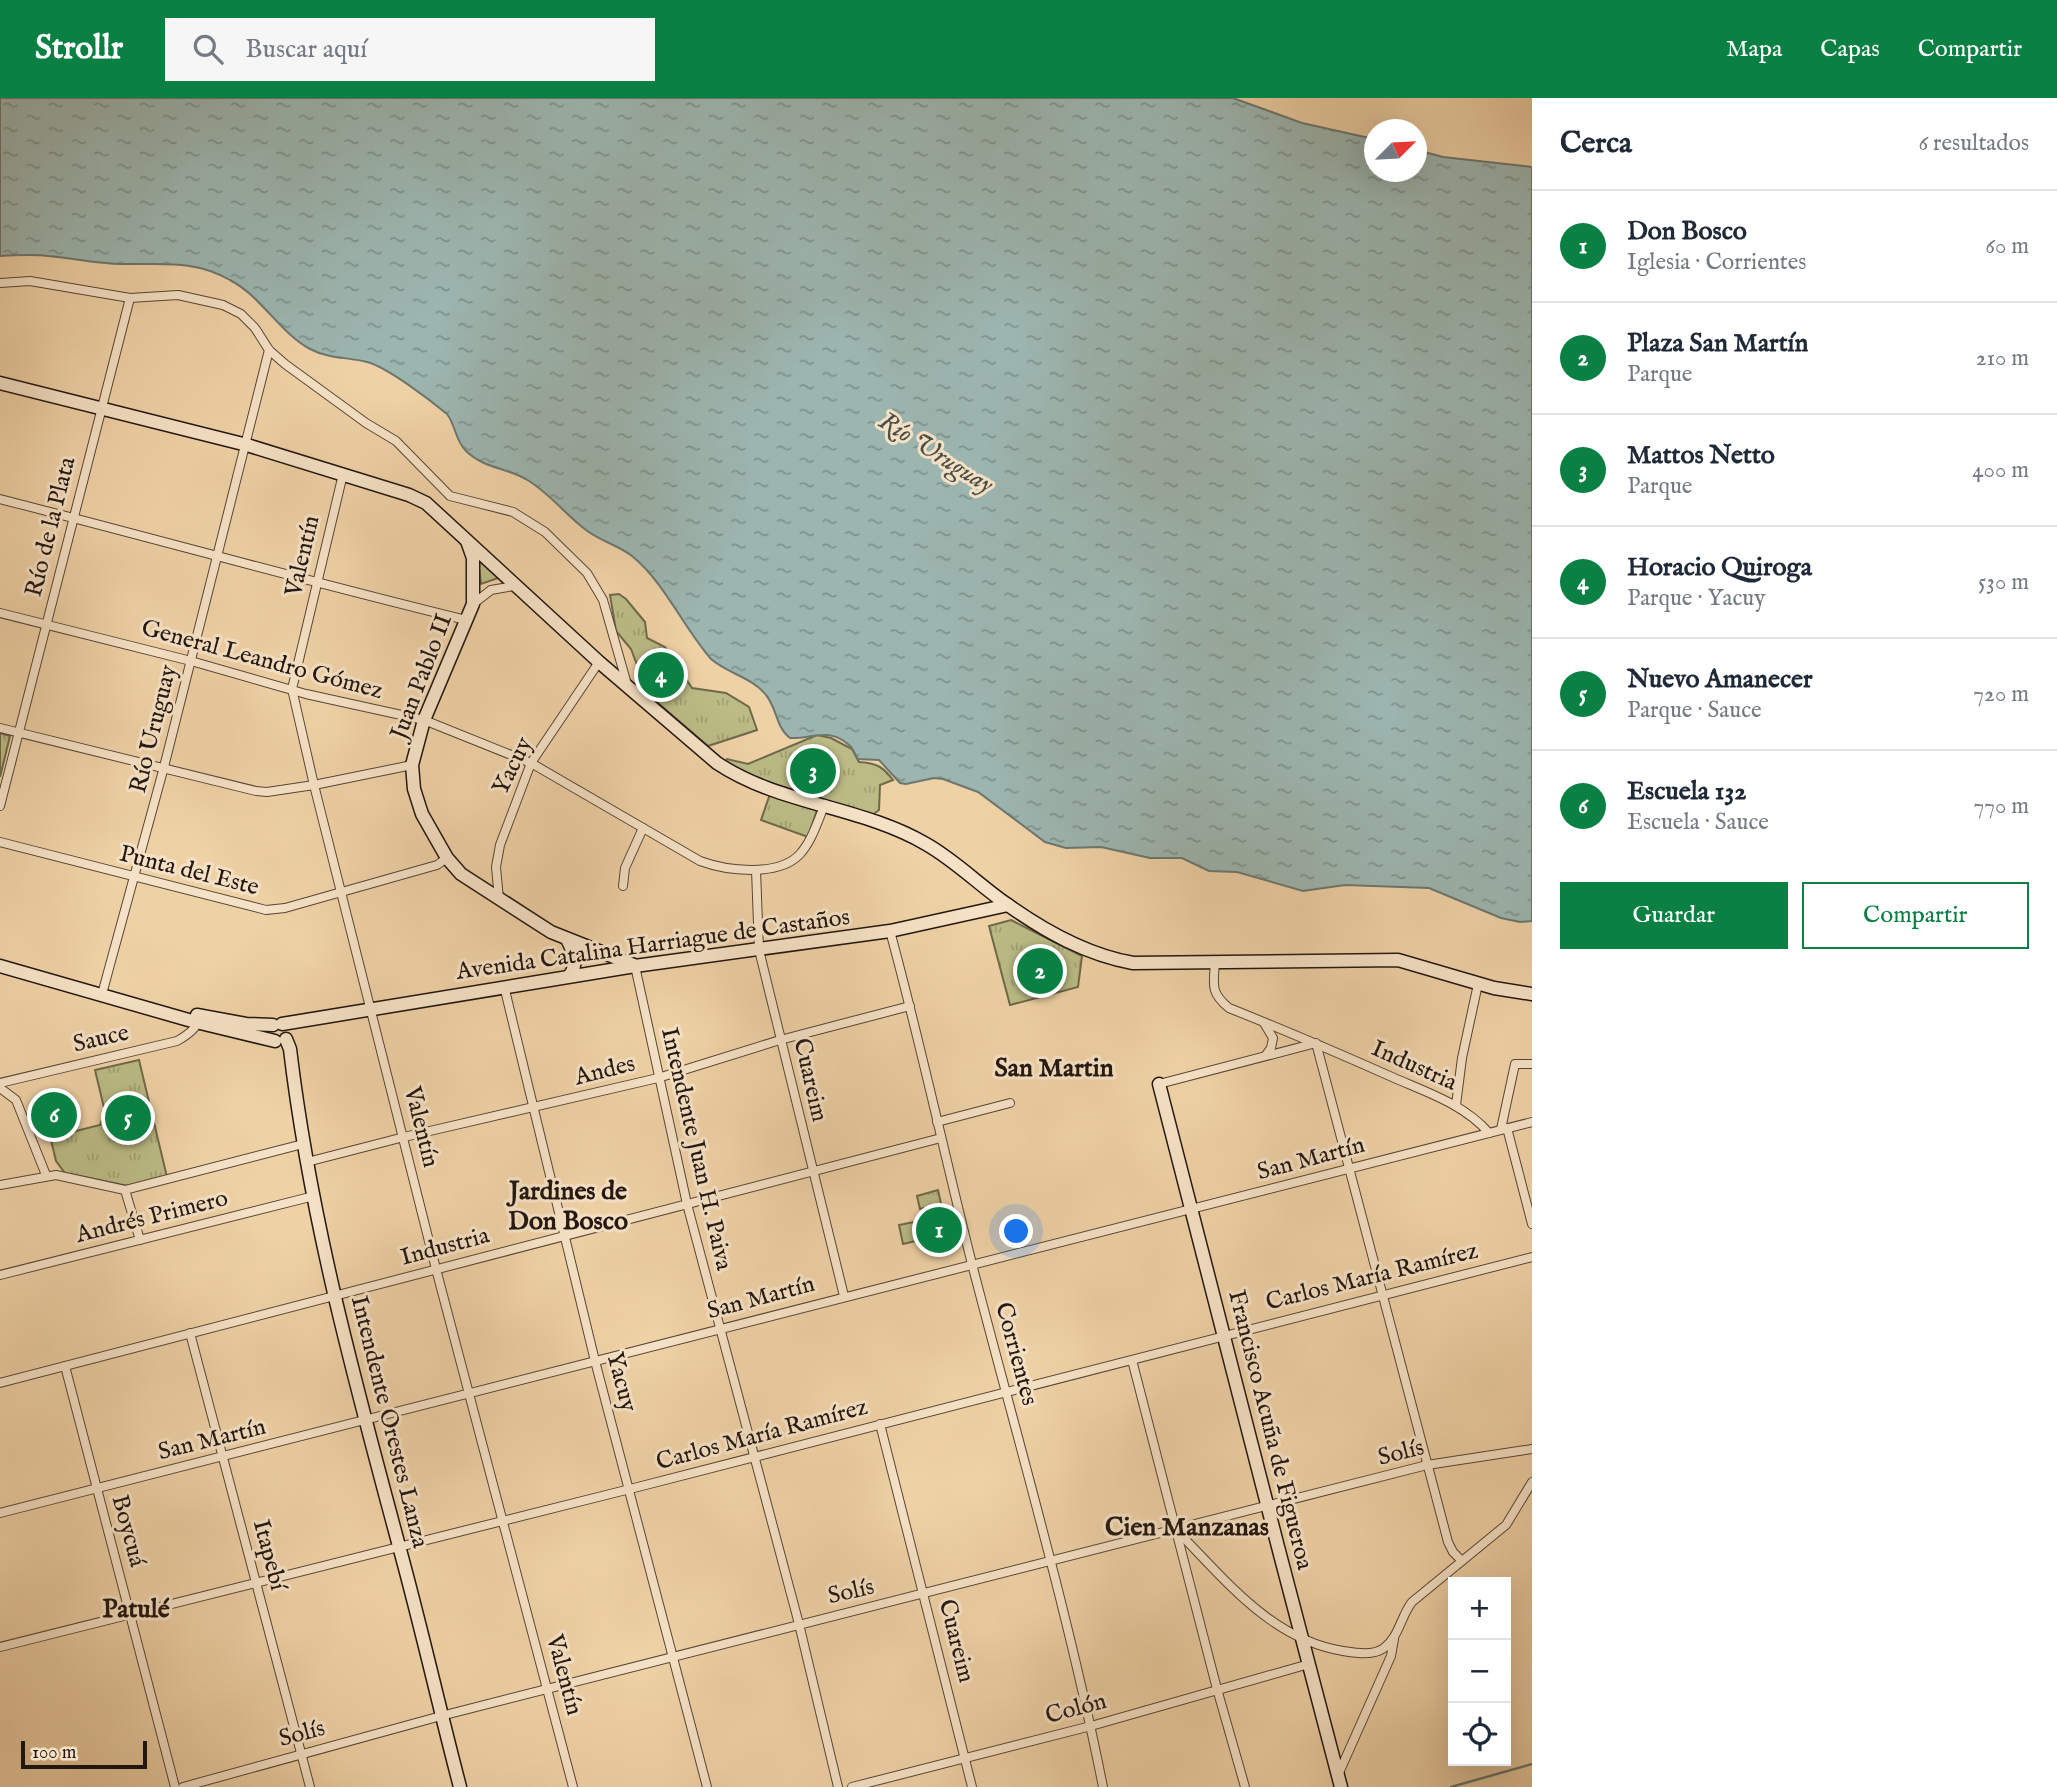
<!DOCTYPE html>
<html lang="es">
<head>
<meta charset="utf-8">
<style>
	body { margin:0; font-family:"IM FELL English",serif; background:#f6f6f7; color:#1f2937 }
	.controls { position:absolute; right:21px; bottom:21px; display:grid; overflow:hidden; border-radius:0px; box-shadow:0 7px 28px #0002 }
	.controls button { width:63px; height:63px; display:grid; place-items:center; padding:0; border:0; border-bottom:2px solid #e0e1e3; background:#fff; color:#1f2937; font:35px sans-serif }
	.compass { position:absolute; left:1364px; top:21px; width:63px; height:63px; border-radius:50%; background:#fff; box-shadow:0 7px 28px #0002; rotate:66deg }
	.scale { position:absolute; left:21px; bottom:18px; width:126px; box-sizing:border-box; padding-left:7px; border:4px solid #231710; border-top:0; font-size:19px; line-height:24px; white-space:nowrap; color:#231710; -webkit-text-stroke:5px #f5e1c5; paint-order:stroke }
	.you { position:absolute; left:1017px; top:1134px; width:24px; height:24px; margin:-18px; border:5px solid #fff; border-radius:50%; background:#1a73e8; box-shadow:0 0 0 10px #1a73e833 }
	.badge { display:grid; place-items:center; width:46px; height:46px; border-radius:50%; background:#0b8043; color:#fff; font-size:23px; font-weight:700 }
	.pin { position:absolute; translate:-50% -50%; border:4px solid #fff; box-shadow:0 2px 7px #0006 }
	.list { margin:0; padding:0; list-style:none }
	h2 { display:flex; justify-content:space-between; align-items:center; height:91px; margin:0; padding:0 28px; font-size:30px }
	h2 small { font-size:23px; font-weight:400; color:#747a83 }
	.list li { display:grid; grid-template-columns:46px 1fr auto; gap:21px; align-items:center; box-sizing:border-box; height:112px; padding:0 28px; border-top:2px solid #e0e1e3 }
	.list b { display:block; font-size:26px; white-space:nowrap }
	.list p { margin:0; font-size:23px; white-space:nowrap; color:#747a83 }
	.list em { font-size:23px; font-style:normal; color:#747a83 }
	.actions { display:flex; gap:14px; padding:21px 28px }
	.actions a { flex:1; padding:16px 0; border:2px solid #0b8043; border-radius:0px; text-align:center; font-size:24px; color:#0b8043 }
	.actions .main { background:#0b8043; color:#fff }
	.icon { flex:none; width:38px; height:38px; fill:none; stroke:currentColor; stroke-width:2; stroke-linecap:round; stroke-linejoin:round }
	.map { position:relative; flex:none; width:1532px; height:1689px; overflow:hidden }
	header { display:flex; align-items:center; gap:42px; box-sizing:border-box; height:98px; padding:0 35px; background:#0b8043; color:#fff }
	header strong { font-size:33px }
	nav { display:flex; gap:38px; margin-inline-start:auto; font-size:24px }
	.search { width:490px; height:63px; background:#f6f6f7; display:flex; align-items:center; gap:18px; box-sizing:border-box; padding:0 24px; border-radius:0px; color:#747a83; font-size:26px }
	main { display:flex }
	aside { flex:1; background:#fff }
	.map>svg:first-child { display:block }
	.grass { fill:#bbbb85; stroke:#6f694a; stroke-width:2 }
	.park { fill:url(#park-tufts); stroke:#6f694a; stroke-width:2 }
	.water { fill:url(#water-ripples); stroke:#6c766f; stroke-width:2 }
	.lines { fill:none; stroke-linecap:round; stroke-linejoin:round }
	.stream { stroke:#6c766f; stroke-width:2.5 }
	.street-casing { stroke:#564636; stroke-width:10 }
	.secondary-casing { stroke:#231710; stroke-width:15 }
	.street { stroke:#f5e1c5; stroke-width:8 }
	.secondary { stroke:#f5e1c5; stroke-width:12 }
	.labels { text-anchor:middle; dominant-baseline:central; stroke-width:6; stroke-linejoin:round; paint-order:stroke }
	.street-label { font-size:24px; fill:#231710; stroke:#f5e1c5 }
	.water-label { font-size:26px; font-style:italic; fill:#4d4e48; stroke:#f5e1c5 }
	.neighbourhood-label { font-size:26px; font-weight:bold; fill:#231710; stroke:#f5e1c5 }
</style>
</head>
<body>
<header>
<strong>Strollr</strong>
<div class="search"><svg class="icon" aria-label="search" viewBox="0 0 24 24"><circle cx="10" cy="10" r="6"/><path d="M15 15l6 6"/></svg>Buscar aquí</div>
<nav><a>Mapa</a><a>Capas</a><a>Compartir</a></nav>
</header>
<main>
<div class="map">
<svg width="1532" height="1689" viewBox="0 0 1532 1689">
	<defs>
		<pattern id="park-tufts" width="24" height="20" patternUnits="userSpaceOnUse" patternTransform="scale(1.75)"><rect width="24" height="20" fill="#bbbb85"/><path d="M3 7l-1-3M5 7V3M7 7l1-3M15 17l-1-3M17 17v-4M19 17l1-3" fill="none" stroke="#a0a072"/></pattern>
		<pattern id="water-ripples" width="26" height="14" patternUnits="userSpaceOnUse" patternTransform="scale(1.75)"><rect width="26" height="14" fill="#9cb5af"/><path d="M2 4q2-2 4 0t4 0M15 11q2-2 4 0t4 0" fill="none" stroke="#7f928d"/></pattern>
	</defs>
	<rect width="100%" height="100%" fill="#efd1a6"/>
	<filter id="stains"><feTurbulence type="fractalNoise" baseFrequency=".00286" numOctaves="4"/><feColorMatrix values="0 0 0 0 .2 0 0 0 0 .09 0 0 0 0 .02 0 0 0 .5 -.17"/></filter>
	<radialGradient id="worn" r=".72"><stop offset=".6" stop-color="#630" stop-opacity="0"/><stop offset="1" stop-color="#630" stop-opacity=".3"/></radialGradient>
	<g class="grass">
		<path d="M477,455L501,479L481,486Z"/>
		<path d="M924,1122L928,1140L903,1146L899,1127Z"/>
	</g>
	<g class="park">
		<path d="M619,496L626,501L645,524L647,540L665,549L692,590L726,595L749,609L757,632L708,648L636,586L637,567L631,551L616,533L610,497Z"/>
		<path d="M0,635L10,638L0,679Z"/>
		<path d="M817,637L831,640L852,651L859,664C877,665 883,669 893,682L880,687L879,712L871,718L747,678L724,665L727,661L748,666Z"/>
		<path d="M770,696L817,712L808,739L761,722Z"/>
		<path d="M1011,822L1082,858L1078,889L1010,907L989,828Z"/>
		<path d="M139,962L167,1079L128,1088L65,1075L56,1063L51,1042L60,1040L64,1036L100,1027L105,1014L95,972Z"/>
		<path d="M938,1092L941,1106L920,1111L917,1098Z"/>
	</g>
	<path class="water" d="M0,0H1233L1302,25L1374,41V74H1416L1417,52L1443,59L1532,69V823L1520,824L1501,820L1429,790L1345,787L1303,793L1237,774L1209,773L1182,760H1150L1101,749L1066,750L1045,744L978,694L943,681L934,680L906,686L900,685L879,662L858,661C855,657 854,651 849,647C829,629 812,641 790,640C776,630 777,610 766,597C753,580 727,575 711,561C683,529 665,485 632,458C618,447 600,443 586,432C566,417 550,396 529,383C508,369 486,372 466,353C455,342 456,328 447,316C430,302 387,269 367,264C348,259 329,261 310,251C279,234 262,199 230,182C194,161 161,167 122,166C97,166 72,160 48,158C32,156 16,157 0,158Z"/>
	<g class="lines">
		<path class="stream" d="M1451,1689L1532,1666"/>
		<defs>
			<g id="street">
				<path d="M0,185L30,183L130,200L178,197L223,207L241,216L255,230L269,252L285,266L366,325L396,343L450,398L513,414L545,434L587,475L603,502L627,586"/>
				<path d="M343,376L292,591L314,687L436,1171L573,1689"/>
				<path d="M0,401C156,441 310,484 466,522"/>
				<path d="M473,506L491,492L514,488"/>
				<path d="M0,515L191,563L306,596L424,622L531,665L700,763C727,773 779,779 800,756C812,743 818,722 825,706"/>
				<path d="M0,630L256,693L267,694L314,687L412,667"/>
				<path d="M0,708L130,200"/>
				<path d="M0,744L266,812L285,810L437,767L447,760"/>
				<path d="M756,772L759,852L844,1198"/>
				<path d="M623,788L625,770L643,730"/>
				<path d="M499,801L496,769L500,747L531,665L599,564"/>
				<path d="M890,833C920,943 944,1055 972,1166C1017,1340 1068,1513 1103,1689"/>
				<path d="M1215,865C1213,888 1211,895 1229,910C1284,932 1338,955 1392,979C1426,994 1464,1006 1489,1035"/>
				<path d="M635,868L687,1106L799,1526L838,1689"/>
				<path d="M504,888L595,1263L707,1689"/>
				<path d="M102,896L164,669L269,252"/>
				<path d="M1264,925L1273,940L1271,950L1266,957"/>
				<path d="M0,985L177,943C186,938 197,931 199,921"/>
				<path d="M1159,986L1316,945L1448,1444L1453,1454L1462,1463"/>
				<path d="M0,990L16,1002L46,1077"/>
				<path d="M1456,1007L1462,960L1478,886"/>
				<path d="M937,1024L1010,1005"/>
				<path d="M1507,1030L1532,1126"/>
				<path d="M1501,1031L1515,966H1532"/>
				<path d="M307,1064L404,1039L658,980L780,942L910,908"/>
				<path d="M0,1087L56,1077L125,1092L303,1046"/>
				<path d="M125,1092L140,1142"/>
				<path d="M0,1177L314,1098"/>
				<path d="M190,1235L310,1689"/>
				<path d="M1132,1262L1217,1591L1245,1689"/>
				<path d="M65,1268L175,1689"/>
				<path d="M0,1285L941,1040"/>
				<path d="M880,1326L972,1689"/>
				<path d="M0,1415L1532,1024"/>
				<path d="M1176,1432C1225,1481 1270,1541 1343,1553C1356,1555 1373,1558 1384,1550C1399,1539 1401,1518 1412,1504L1506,1427L1532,1384"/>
				<path d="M0,1549L630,1391L1532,1159"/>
				<path d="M1338,1677L1391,1558L1394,1541"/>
				<path d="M183,1689L441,1618L1427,1367L1532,1351"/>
				<path d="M852,1689L1091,1628L1309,1566"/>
			</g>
			<g id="secondary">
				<path d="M0,285L247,347L409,397L426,405L599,564L717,665C780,707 861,708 926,746C956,763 980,788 1008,807C1046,834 1087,857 1133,865L1398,862L1494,890L1532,896"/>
				<path d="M467,443L473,460V506L424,622L412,667L414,691L422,716L447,760L461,776L551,834L634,867"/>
				<path d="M567,841C573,853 579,867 569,878"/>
				<path d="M0,868L192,923L275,943"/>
				<path d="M197,917L246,926L273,927"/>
				<path d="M282,926L635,868L890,833L1008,807"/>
				<path d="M286,941L290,951C310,1120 355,1284 399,1448C421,1528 439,1609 460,1689"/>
				<path d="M1159,986C1219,1221 1279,1455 1341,1689"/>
			</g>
		</defs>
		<use href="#street" class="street-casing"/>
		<use href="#secondary" class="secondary-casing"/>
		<use href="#street" class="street"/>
		<use href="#secondary" class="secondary"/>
	</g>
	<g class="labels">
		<g class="street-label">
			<text transform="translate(51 429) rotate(-76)">Río de la Plata</text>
			<text transform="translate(303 458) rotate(-77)">Valentín</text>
			<text transform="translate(262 562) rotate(15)">General Leandro Gómez</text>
			<text transform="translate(422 579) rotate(-69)">Juan Pablo II</text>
			<text transform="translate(154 631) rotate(-76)">Río Uruguay</text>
			<text transform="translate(513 668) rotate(-64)">Yacuy</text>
			<text transform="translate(189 773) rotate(14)">Punta del Este</text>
			<text transform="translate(653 847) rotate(-8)">Avenida Catalina Harriague de Castaños</text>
			<text transform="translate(101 941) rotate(-13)">Sauce</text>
			<text transform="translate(1414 968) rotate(24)">Industria</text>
			<text transform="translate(605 973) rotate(-14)">Andes</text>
			<text transform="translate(810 982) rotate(77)">Cuareim</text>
			<text transform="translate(421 1029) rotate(76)">Valentín</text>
			<text transform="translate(696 1051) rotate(77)">Intendente Juan H. Paiva</text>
			<text transform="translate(1311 1061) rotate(-15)">San Martín</text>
			<text transform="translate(152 1119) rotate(-14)">Andrés Primero</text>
			<text transform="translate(445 1149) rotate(-15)">Industria</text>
			<text transform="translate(1372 1179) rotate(-14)">Carlos María Ramírez</text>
			<text transform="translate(761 1200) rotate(-15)">San Martín</text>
			<text transform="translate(1016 1256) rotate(75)">Corrientes</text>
			<text transform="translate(621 1284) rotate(75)">Yacuy</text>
			<text transform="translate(389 1324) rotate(76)">Intendente Orestes Lanza</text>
			<text transform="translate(1270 1332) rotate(76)">Francisco Acuña de Figueroa</text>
			<text transform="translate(762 1337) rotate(-15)">Carlos María Ramírez</text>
			<text transform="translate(212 1342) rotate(-14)">San Martín</text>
			<text transform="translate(1401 1355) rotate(-14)">Solís</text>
			<text transform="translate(128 1433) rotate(75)">Boycuá</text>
			<text transform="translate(269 1457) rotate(75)">Itapebí</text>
			<text transform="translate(851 1494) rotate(-13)">Solís</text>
			<text transform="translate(956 1543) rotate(76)">Cuareim</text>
			<text transform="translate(564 1577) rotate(75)">Valentín</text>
			<text transform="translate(1076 1611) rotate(-15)">Colón</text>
			<text transform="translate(302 1636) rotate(-15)">Solís</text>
		</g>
		<g class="water-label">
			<text transform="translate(936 355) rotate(32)">Río Uruguay</text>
		</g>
		<g class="neighbourhood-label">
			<text x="1054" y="970">San Martin</text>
			<text x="568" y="1093">Jardines de<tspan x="568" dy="30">Don Bosco</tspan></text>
			<text x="1187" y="1429">Cien Manzanas</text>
			<text x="136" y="1511">Patulé</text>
		</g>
	</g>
	<rect width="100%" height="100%" filter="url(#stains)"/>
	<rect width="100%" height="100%" fill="url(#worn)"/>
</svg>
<div class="controls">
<button>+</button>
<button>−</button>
<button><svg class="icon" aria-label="locate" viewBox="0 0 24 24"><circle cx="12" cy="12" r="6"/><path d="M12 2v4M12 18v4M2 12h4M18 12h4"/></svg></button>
</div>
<svg class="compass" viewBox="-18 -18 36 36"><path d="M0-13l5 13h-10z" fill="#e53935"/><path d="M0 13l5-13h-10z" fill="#747a83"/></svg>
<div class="scale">100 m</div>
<div class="you"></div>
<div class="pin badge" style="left:939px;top:1132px">1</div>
<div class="pin badge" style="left:1040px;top:873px">2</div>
<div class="pin badge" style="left:813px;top:673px">3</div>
<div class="pin badge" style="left:661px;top:577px">4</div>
<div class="pin badge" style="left:128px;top:1020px">5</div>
<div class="pin badge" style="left:54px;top:1017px">6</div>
</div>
<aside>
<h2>Cerca<small>6 resultados</small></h2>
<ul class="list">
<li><span class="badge">1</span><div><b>Don Bosco</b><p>Iglesia · Corrientes</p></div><em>60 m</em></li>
<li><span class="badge">2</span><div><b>Plaza San Martín</b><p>Parque</p></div><em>210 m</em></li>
<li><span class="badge">3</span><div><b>Mattos Netto</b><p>Parque</p></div><em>400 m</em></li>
<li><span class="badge">4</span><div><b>Horacio Quiroga</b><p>Parque · Yacuy</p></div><em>530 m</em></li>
<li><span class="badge">5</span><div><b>Nuevo Amanecer</b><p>Parque · Sauce</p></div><em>720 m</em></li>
<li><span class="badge">6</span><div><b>Escuela 132</b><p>Escuela · Sauce</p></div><em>770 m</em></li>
</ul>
<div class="actions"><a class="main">Guardar</a><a>Compartir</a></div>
</aside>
</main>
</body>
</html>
